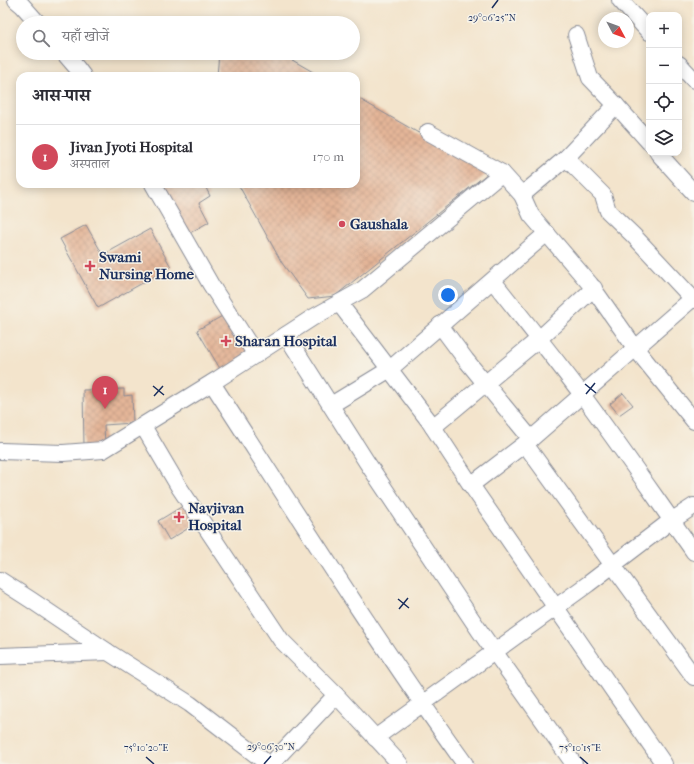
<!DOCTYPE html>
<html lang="hi">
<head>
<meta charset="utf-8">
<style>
	body { margin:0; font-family:"IM FELL French Canon","Noto Serif Devanagari",serif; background:#f2f2f3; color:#2b2b33 }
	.controls { position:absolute; right:12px; top:12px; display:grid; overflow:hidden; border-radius:8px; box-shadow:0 2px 10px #0003 }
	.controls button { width:36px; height:36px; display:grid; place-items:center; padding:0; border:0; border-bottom:1px solid #e1e1e2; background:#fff; color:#2b2b33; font:20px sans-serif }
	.compass { position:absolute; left:598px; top:12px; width:36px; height:36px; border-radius:50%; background:#fff; box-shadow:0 2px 10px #0003; rotate:131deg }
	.you { position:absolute; left:448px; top:295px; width:14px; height:14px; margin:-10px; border:3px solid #fff; border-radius:50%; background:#1a73e8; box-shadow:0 0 0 6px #1a73e833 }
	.badge { display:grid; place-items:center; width:26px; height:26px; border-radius:50%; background:#d1495b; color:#fff; font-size:13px; font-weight:700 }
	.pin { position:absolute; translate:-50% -33px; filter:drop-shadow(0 1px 2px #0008) }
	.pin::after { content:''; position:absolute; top:21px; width:14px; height:12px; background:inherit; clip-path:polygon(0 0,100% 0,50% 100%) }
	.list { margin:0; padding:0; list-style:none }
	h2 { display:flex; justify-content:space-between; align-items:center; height:52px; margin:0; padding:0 16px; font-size:17px }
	h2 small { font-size:13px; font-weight:400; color:#7c7c81 }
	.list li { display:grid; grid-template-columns:26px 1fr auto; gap:12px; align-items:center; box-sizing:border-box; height:64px; padding:0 16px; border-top:1px solid #e1e1e2 }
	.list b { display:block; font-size:15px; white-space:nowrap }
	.list p { margin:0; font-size:13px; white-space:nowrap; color:#7c7c81 }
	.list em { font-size:13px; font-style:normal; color:#7c7c81 }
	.icon { flex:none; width:22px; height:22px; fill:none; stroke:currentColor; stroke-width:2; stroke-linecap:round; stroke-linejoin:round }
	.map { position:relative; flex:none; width:694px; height:764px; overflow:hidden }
	.search { position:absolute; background:#fff; box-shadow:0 2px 10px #0003; left:16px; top:16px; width:344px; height:44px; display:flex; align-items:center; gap:10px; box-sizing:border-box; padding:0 14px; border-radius:22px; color:#7c7c81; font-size:15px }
	.panel { position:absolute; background:#fff; box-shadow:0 2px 10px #0003; left:16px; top:72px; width:344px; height:116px; border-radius:12px }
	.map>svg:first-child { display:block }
	.building { fill:url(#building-cross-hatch) }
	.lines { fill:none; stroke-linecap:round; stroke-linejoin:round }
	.minor-casing { stroke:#878a95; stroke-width:18 }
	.minor { stroke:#fff; stroke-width:16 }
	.ticks { fill:none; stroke:#1b2f5e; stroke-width:1.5 }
	.poi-dot { fill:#d1495b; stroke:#f7f3e8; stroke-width:1.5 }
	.labels { text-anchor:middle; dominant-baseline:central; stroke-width:3; stroke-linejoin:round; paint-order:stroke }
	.poi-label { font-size:15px; font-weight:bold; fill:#1b2f5e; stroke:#f7f3e8; text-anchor:start }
	.ticks-label { font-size:10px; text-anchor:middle; fill:#1b2f5e; stroke:#f7f3e8; stroke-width:3; stroke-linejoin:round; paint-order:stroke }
</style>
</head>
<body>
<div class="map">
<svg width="694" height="764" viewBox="0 0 694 764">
	<defs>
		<pattern id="building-cross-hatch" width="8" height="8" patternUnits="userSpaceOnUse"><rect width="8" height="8" fill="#e4b598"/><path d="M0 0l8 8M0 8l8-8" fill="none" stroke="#c39c85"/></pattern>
	</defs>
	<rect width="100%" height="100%" fill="#f7f3e8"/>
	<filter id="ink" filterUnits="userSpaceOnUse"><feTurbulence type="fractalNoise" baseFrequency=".025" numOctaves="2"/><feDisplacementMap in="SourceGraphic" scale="8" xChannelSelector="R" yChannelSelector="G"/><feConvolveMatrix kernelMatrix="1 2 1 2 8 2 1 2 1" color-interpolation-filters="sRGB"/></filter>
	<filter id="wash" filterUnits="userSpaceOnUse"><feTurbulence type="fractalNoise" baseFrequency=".012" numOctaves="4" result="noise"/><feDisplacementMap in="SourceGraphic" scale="16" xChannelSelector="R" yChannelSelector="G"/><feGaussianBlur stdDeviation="0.9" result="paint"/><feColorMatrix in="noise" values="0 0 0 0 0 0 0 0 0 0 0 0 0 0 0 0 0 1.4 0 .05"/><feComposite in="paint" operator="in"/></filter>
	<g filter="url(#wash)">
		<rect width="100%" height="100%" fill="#f3e4cc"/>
		<g id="blocks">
			<g class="building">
				<path d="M219,53H280L320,76H217Z"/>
				<path d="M356,97L488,173L335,296L308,299L282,263L238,184H356Z"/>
				<path d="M159,184H204L210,196L199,203L209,222L186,235Z"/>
				<path d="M86,225L103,255L150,229L171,267L98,308L60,239Z"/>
				<path d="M226,314L251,356L222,372L197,330Z"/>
				<path d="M124,389V396L132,395L133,423L104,425L105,446L84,447L83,390Z"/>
				<path d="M623,393L633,405L619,415L610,404Z"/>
				<path d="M186,504L197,523L169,540L158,521Z"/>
			</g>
		</g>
	</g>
	<g filter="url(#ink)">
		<use href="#blocks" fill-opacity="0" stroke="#878a95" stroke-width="1"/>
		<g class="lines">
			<defs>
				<g id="minor">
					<path d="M16,0L22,5L38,23"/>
					<path d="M620,0L649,32"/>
					<path d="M576,35L590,78L616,105L649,142"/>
					<path d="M64,53L77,68L83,76"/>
					<path d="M679,64L694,80"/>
					<path d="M428,132L502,173L522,195L531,215L590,284L636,349L694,421"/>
					<path d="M658,153L694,193"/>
					<path d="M566,158L603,195L608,211L633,235L694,300"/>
					<path d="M153,184L211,285L256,355"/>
					<path d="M522,195L566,158L616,105"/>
					<path d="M493,281C523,319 554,357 583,396C621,447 657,500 694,552"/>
					<path d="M339,303L429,421L471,485L664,764"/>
					<path d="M440,325L466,360L531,439"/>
					<path d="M286,335L366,461L479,630L574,764"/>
					<path d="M212,383C295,511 376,640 465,764"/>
					<path d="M331,405L390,369L526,251L547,233"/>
					<path d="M143,426L179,487L281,640L336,695L400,764"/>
					<path d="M433,427L539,339L594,288"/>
					<path d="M525,444L694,677"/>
					<path d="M0,451L63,453L103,450L218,379L312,318L362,290L502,173"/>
					<path d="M471,485L531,439L692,299"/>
					<path d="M0,580L31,600L108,652L190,704L268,764"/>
					<path d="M0,656L108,652"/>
					<path d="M375,738L588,584L668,523L694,506"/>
					<path d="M271,764L336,695"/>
				</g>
			</defs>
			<use href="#minor" class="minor-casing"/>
			<use href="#minor" class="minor"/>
		</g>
	</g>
	<path class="ticks" d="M492,8L498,0M585,384L596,393M153,386L164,395M586,394L595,383M154,396L163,386M398,599L409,608M399,609L408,598M146,757L154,764M580,757L588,764M264,764L271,756"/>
	<g class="poi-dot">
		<circle cx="342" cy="224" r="4"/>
		<path d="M88 260h4v4h4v4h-4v4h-4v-4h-4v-4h4z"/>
		<path d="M224 335h4v4h4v4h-4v4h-4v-4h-4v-4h4z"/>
		<path d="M177 511h4v4h4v4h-4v4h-4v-4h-4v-4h4z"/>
	</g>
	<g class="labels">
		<g class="poi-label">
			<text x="350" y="224">Gaushala</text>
			<text x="99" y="257">Swami<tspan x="99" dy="17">Nursing Home</tspan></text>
			<text x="235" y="341">Sharan Hospital</text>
			<text x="188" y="508">Navjivan<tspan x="188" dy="17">Hospital</tspan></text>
		</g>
	</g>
	<g class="ticks-label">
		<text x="492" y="21">29°06'25"N</text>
		<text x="271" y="750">29°06'30"N</text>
		<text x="146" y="751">75°10'20"E</text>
		<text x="580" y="751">75°10'15"E</text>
	</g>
</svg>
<div class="controls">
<button>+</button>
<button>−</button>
<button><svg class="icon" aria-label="locate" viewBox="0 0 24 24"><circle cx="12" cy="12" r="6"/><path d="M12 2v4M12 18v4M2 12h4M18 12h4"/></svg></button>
<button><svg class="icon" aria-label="layers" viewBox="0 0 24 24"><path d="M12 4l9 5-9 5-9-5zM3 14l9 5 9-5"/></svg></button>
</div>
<svg class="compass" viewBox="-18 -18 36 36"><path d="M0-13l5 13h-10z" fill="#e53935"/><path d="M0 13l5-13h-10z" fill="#7c7c81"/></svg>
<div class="you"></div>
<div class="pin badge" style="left:105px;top:409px">1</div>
<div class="search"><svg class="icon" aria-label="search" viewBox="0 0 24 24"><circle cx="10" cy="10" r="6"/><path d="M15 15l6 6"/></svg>यहाँ खोजें</div>
<section class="panel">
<h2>आस-पास<small></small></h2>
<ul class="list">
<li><span class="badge">1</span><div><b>Jivan Jyoti Hospital</b><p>अस्पताल</p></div><em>170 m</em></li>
</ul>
</section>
</div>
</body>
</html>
